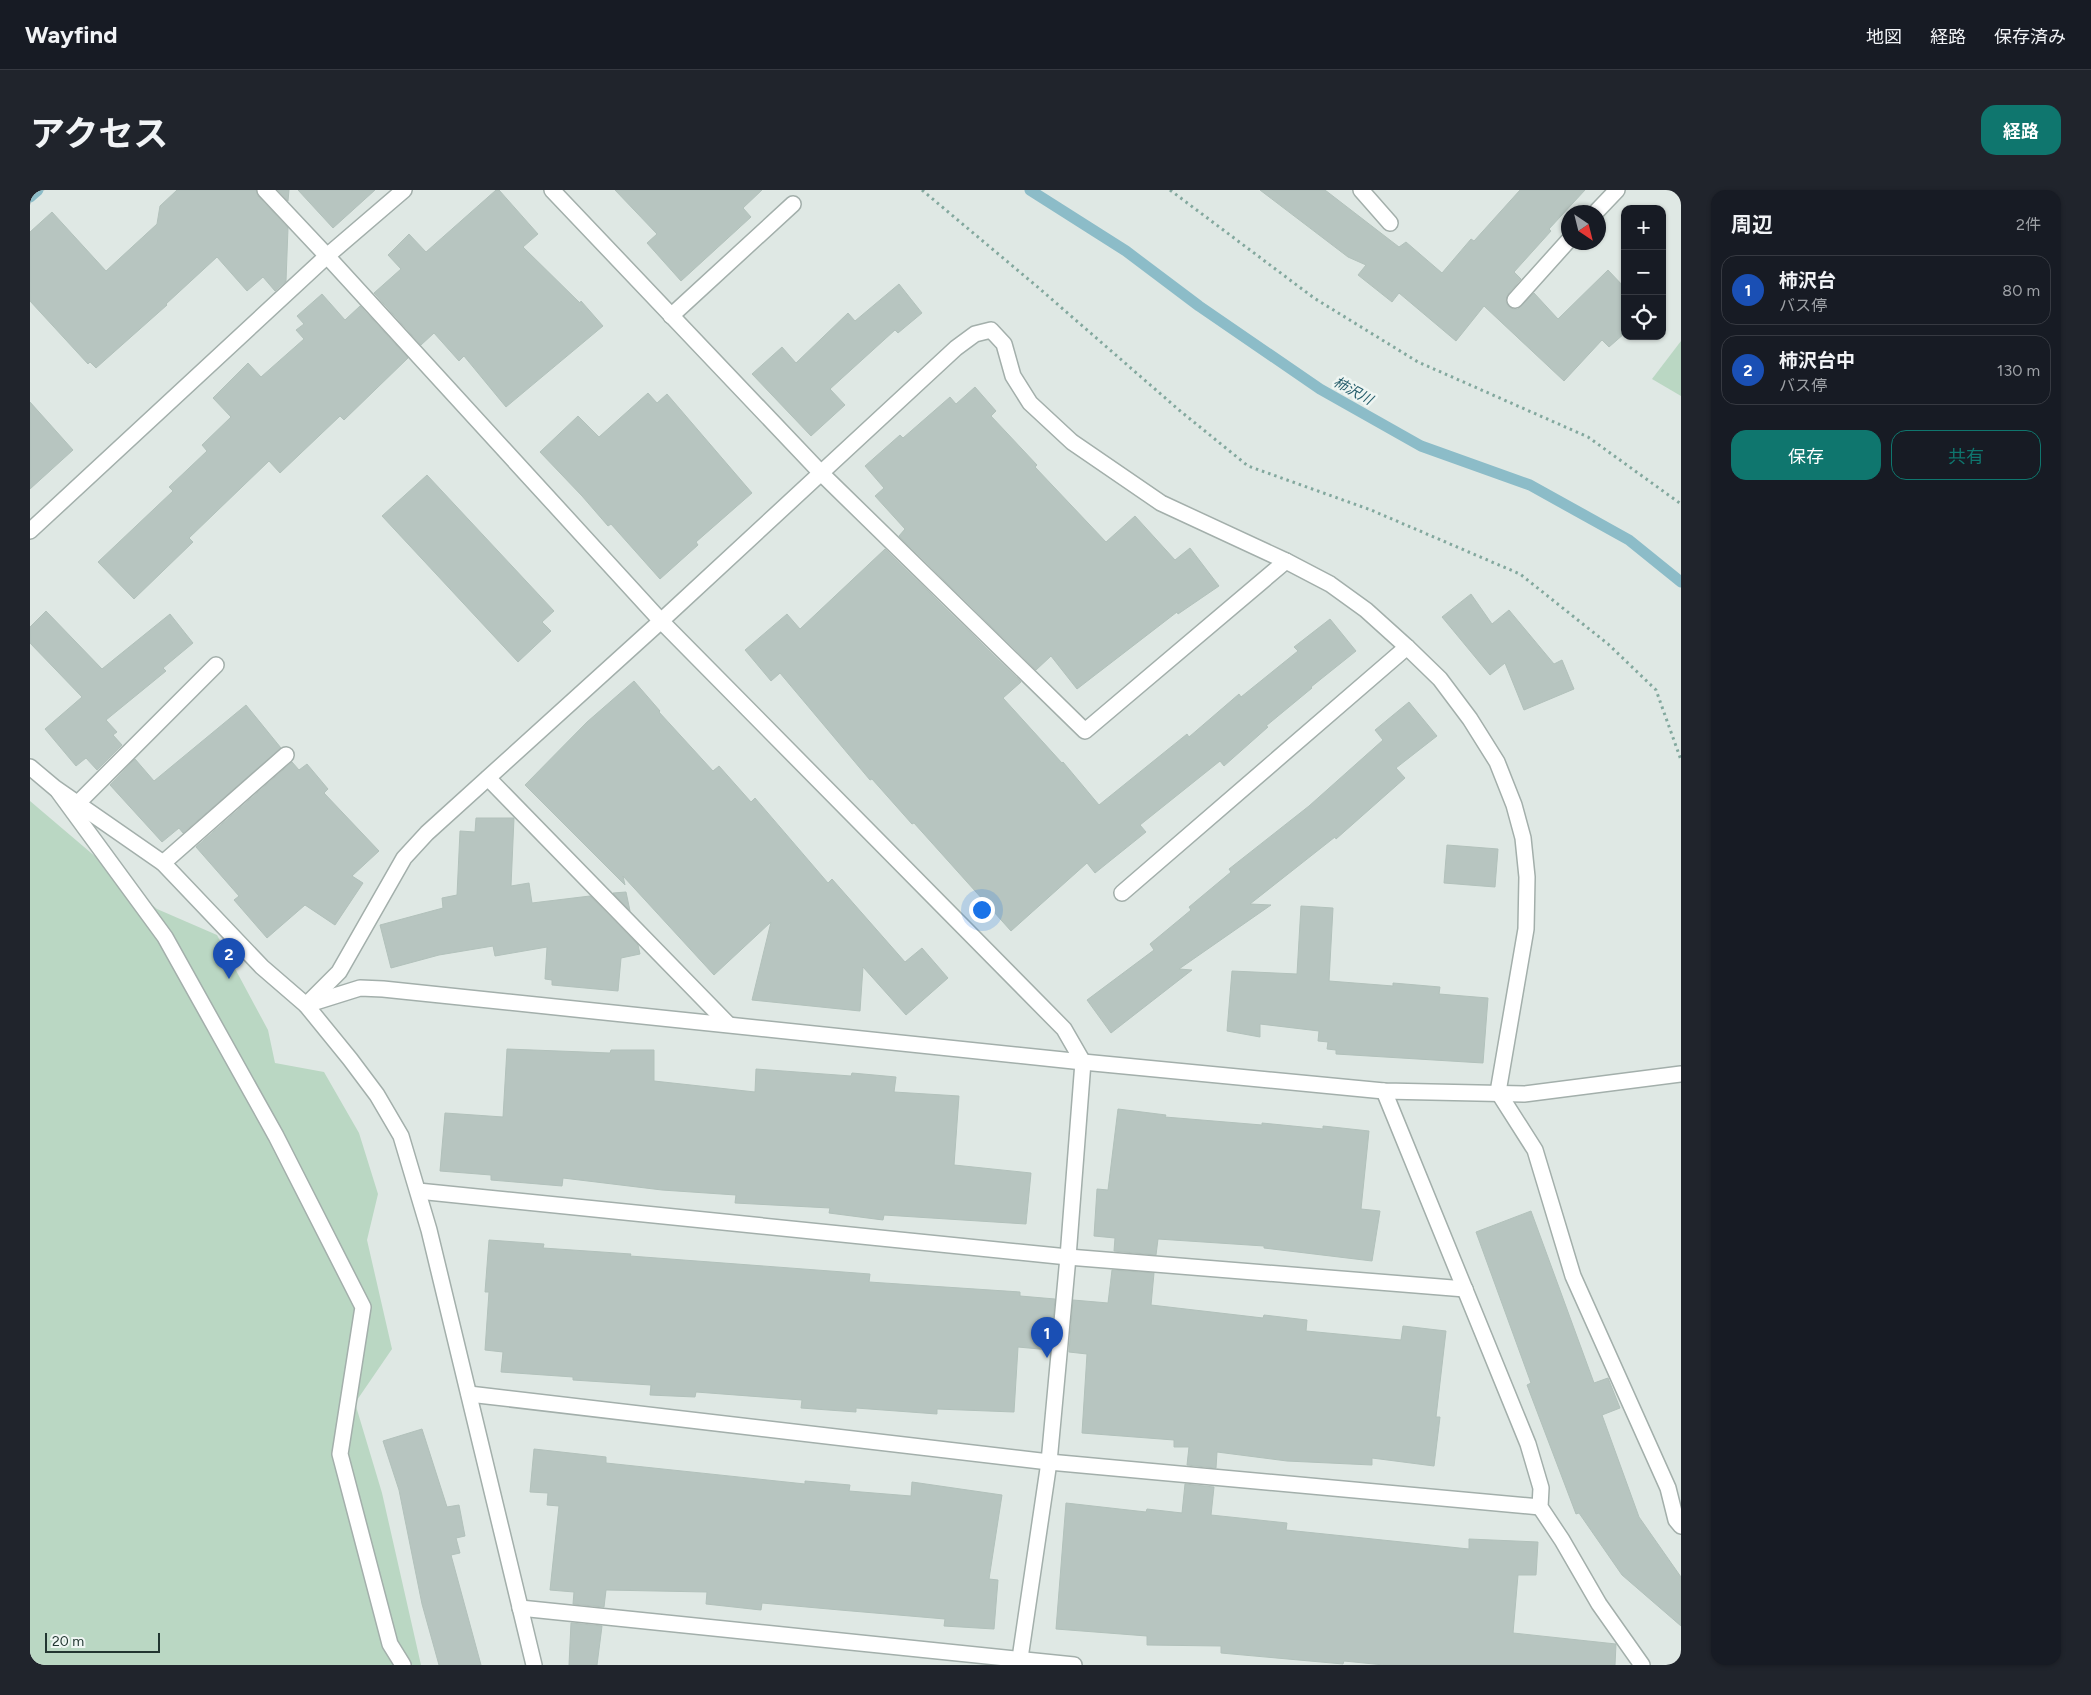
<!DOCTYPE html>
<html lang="ja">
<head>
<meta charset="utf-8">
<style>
	body { margin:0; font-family:Figtree,"Noto Sans JP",sans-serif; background:#20242c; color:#f1f3f6 }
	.controls { position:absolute; right:15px; top:15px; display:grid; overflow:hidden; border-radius:10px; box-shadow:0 1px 4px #0004 }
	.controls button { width:45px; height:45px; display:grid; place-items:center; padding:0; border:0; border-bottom:1px solid #363941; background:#171b24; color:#f1f3f6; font:25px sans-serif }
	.compass { position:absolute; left:1531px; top:15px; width:45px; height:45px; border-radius:50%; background:#171b24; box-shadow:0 1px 4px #0004; rotate:145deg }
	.scale { position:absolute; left:15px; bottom:12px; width:115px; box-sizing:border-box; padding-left:5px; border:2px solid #223631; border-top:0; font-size:14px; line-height:18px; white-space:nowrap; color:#223631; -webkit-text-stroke:4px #eef5f2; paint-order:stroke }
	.you { position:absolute; left:951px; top:719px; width:18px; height:18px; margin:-12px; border:4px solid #fff; border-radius:50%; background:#1a73e8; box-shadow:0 0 0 8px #1a73e833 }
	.badge { display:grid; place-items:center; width:32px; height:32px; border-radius:50%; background:#0f766e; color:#fff; font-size:16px; font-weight:700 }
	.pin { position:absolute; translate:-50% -41px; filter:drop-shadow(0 1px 2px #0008) }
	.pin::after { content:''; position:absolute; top:26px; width:18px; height:15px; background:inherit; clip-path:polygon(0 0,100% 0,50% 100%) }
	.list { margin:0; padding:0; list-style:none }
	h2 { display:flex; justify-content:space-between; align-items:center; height:65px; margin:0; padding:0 20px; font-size:21px }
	h2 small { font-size:16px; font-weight:400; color:#9ea1a6 }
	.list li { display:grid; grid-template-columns:32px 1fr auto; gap:15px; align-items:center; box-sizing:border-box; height:70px; margin:0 10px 10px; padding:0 10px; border:1px solid #363941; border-radius:15px }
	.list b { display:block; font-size:19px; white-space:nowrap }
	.list p { margin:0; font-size:16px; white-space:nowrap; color:#9ea1a6 }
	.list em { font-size:16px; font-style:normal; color:#9ea1a6 }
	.actions { display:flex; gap:10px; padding:15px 20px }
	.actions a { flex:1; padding:11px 0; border:1px solid #0f766e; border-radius:15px; text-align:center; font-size:18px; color:#0f766e }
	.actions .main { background:#0f766e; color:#fff }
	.icon { flex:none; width:28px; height:28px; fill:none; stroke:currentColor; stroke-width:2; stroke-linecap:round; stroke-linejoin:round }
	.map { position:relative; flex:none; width:1651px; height:1475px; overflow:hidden; border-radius:15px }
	header { display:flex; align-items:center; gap:30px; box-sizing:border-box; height:70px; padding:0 25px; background:#171b24; border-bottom:1px solid #363941 }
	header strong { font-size:24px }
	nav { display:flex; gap:28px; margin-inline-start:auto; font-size:18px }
	.intro { display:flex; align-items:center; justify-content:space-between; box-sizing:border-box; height:120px; padding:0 30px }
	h1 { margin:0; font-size:35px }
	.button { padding:12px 22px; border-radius:15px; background:#0f766e; color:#fff; font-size:18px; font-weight:700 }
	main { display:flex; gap:30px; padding:0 30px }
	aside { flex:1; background:#171b24; border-radius:15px; box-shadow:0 1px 4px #0004 }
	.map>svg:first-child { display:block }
	.green { fill:#bad7c3 }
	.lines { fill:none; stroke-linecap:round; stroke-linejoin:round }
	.stream { stroke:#8cbcc8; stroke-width:11 }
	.building { fill:#b7c5c0; stroke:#b2c1bb }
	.service-casing { stroke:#a3afab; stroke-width:18 }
	.minor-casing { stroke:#a3afab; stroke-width:18 }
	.path { stroke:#83a89e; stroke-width:3; stroke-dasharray:2.5 4; stroke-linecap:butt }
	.service { stroke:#fff; stroke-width:15 }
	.minor { stroke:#fff; stroke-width:15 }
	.labels { text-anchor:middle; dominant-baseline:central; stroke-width:5; stroke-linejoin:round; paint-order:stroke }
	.water-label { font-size:14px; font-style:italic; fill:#245c6a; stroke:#eef5f2 }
</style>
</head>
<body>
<header>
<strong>Wayfind</strong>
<nav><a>地図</a><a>経路</a><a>保存済み</a></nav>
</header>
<div class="intro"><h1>アクセス</h1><a class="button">経路</a></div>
<main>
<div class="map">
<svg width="1651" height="1475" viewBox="0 0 1651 1475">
	<rect width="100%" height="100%" fill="#dfe8e4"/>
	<g class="green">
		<path d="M1651,151V206L1622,189Z"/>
		<path d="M0,611L127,719L187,745L238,840L245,873L294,882L329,943L348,1004L337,1050L362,1159L325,1213L352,1303L391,1475H0Z"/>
	</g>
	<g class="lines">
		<g class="stream">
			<path d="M1000,0L1096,61L1169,116L1290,199L1391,256L1500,295L1599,350L1651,392"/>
			<path d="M0,7L8,0"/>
		</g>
	</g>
	<g class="building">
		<path d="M147,0H226L228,6L258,38L256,91L245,101L233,87L217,101L187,67L136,114L137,115L66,178L60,172L58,174L0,111V42L22,22L76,81L127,34L130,16Z"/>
		<path d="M248,0H259L258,11Z"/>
		<path d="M268,0H345L303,38Z"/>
		<path d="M466,0H469L508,44L493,57L550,113L551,111L573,136L476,217L434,166L429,171L404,143L391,155L344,103L371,79L358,65L379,44L396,62Z"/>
		<path d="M585,0H732L713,18L721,27L651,91L617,53L627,44Z"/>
		<path d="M1230,0H1295L1369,57L1376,52L1412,83L1441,49L1444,51L1490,0H1555L1519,39L1521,41L1484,82L1491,89L1478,104L1476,112L1483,119H1488L1504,103L1528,129L1578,80L1595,98V143L1579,157L1572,150L1534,191L1454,116L1426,151L1369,103L1362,112L1328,85L1336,75L1318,67Z"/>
		<path d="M869,94L892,123L868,143L865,140L800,199L815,215L781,246L722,184L752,157L766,173L818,123L825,131Z"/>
		<path d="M292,104L315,130L330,116L378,168L314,230L310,226L250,283L239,271L159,348L163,352L104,409L68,372L143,301L139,297L177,261L172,255L201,227L183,208L218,173L231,187L274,149L266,140L274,134L267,126Z"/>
		<path d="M945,197L966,221L961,226L1007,275L1005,277L1076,352L1105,326L1145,370L1160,358L1189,396L1148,424L1147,422L1047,499L1021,466L1006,480L869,346L875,339L845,306L854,298L835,276L870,245L873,248L920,207L926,214Z"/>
		<path d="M618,203L627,213L637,204L722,303L666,352L668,355L630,389L581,334L578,336L552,306L510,262L548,226L569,247Z"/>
		<path d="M0,212L43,260L0,299Z"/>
		<path d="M397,285L524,421L512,432L521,441L488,472L352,326Z"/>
		<path d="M855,359L991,492L973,508L1032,573L1033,572L1069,615L1157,544L1159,547L1209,504L1211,507L1268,461L1264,457L1300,429L1326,461L1281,497L1282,498L1236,536L1238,537L1194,576L1190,571L1110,635L1116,642L1065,683L1057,673L981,741L884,633L882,634L842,589L840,590L750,483L741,491L715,460L757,424L770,439Z"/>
		<path d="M1441,404L1462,434L1479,420L1524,474L1532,470L1544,499L1494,520L1475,473L1460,485L1412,427Z"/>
		<path d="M16,421L72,479L140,424L163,453L133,478L136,481L76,530L87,542L83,545L92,555L67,580L56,568L46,576L15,539L52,507L0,453V437Z"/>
		<path d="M604,491L630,521L629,522L683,581L689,576L721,612L725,608L798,693L802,689L875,772L892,758L918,788L876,825L833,777L830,821L722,810L741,732L684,785L593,686L595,695L495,595L557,532Z"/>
		<path d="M1379,512L1407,546L1366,578L1375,588L1306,649L1305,647L1220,714L1241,715L1149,779L1162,780L1081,843L1057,810L1124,760L1120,754L1161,720L1159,717L1201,682L1199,679L1279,616L1353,550L1345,540Z"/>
		<path d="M216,515L251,558L153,643L149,638L132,652L80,595L105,569L124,591Z"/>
		<path d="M262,572L269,580L277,574L298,599L294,603L349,661L322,686L333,693L305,735L275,715L237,748L204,710L209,706L166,657Z"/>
		<path d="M446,628H484L481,696L499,693L502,713L560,706L608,755L610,764L591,768L588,801L522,795V790L515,789L517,757L465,766L463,756L409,765L361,778L350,735L413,718L412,708L427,705L430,641L445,642Z"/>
		<path d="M1417,655L1468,659L1465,697L1414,693Z"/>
		<path d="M596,702L600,721L583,703Z"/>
		<path d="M1271,716L1303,718L1299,791L1363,796V793L1410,797L1409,804L1458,808L1453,873L1306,864V860L1297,859L1298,852L1288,851L1289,841L1230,834V847L1197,841L1202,781L1267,784Z"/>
		<path d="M477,859L580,863L581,860H624V891L725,902L726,879L821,886L822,883L866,887L864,902L929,906L924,975L1001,983L996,1034L854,1025L853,1030L799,1023L800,1018L705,1013L706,1005L632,1000L533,988L532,996L461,990V985L410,981L415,923L473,927Z"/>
		<path d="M1088,919L1136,925L1135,927L1232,935V933L1293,939V936L1339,941L1331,1019L1350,1021L1342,1071L1234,1058V1056L1128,1049L1126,1065L1084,1061L1085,1048L1064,1046L1067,999L1078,1000Z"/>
		<path d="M1501,1021L1564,1193L1578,1188L1590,1218L1572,1225L1609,1327L1651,1387V1436L1592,1385L1549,1323L1546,1324L1497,1195L1501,1193L1446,1042Z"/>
		<path d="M459,1050L514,1054L513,1058L601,1064L600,1066L840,1084L839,1092L990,1102V1106L1025,1109L1020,1160L988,1157L984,1222L907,1219V1224L826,1218V1222L771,1218L772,1210L666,1202L665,1207L620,1205L621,1195L543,1190V1187L471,1182L473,1162L455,1160L459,1102H455Z"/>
		<path d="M1082,1080L1124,1083L1121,1115L1233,1128L1234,1125L1277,1130L1276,1141L1371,1150L1373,1136L1416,1141L1406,1227H1410L1404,1276L1342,1268V1275L1257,1271L1187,1262L1186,1278L1157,1275L1159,1257H1144V1250L1052,1243L1057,1164L1039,1162L1043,1110L1078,1113Z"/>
		<path d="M392,1239L417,1317L429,1315L435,1346L426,1348L430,1363L421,1365L451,1475H409L392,1414L369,1300L353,1251Z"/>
		<path d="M504,1259L576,1267V1273L775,1294V1291L820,1295L819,1301L881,1306L882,1292L972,1305L959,1389L968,1390L964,1439L914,1436L915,1429L810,1420L732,1413L731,1420L676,1414L677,1402L576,1400L574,1417L543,1414L544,1402L520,1400L529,1316L517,1315L518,1303L500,1302Z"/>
		<path d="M1155,1294L1184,1297L1181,1325L1257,1333L1256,1340L1439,1359V1349L1508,1352L1506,1385H1488L1483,1443L1586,1454L1585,1475H1354L1314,1471L1313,1474L1191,1463V1456L1117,1455V1446L1026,1439L1036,1313L1116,1322L1117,1319L1152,1323Z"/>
		<path d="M541,1433L572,1436L567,1475H539Z"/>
	</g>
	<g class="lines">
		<defs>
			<g id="service">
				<path d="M297,66L631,431"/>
				<path d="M641,126L763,14"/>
				<path d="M791,283L1055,541L1256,371"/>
				<path d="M28,601L135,747L246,946L333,1117L310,1264L360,1454L373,1475"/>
				<path d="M1092,703L1377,457"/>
				<path d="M490,1418L1044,1475"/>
			</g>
			<g id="minor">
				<path d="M235,0L297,66"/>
				<path d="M522,0L791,283"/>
				<path d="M1331,0L1360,33"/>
				<path d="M1566,22L1587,0"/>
				<path d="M1485,110L1538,51"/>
				<path d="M0,341L297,66L374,0"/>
				<path d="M631,431L1034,839L1053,872L1038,1067L1019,1272L989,1475"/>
				<path d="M0,577L25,598L133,673L232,777L276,815L320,869L347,905L371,946L399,1040L504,1475"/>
				<path d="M458,588L698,834"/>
				<path d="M48,613L186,475"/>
				<path d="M133,673L256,565"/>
				<path d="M279,814L330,798L353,799L1053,872L1354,901L1494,904L1651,884"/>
				<path d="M276,815L309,782L374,668L397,643L631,431L926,158L945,144L961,140L974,154L983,186L1000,213L1042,252L1131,313L1256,371L1300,394L1336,420L1377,457L1410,489L1440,529L1467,572L1484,615L1493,648L1497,687L1496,739L1468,902L1505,960L1543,1086L1638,1298L1646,1330L1651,1336"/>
				<path d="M1354,901L1498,1254L1511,1298L1510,1317L1532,1350L1569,1414L1612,1475"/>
				<path d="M388,1001L1038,1067L1435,1099"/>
				<path d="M439,1204L1019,1272L1510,1317"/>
			</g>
		</defs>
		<use href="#service" class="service-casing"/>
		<use href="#minor" class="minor-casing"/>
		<g class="path">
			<path d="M892,0L1010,99L1149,220L1218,276L1341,320L1490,384L1578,454L1626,500L1651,570"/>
			<path d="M1140,0L1284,108L1388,172L1558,247L1651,314"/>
		</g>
		<use href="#service" class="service"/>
		<use href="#minor" class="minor"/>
	</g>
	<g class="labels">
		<g class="water-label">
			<text transform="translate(1323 201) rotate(29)">柿沢川</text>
		</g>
	</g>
</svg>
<div class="controls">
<button>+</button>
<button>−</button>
<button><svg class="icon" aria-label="locate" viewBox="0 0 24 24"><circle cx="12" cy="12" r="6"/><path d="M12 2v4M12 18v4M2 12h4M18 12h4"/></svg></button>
</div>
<svg class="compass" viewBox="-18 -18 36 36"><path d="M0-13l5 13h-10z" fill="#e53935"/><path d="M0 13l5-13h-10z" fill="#9ea1a6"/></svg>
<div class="scale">20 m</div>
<div class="you"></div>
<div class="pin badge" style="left:1017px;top:1168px;background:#1a4fb4">1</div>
<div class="pin badge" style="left:199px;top:789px;background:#1a4fb4">2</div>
</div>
<aside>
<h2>周辺<small>2件</small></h2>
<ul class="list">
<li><span class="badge" style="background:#1a4fb4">1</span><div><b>柿沢台</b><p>バス停</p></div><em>80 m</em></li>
<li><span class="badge" style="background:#1a4fb4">2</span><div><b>柿沢台中</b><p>バス停</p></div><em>130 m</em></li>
</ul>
<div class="actions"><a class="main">保存</a><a>共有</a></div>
</aside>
</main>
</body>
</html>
